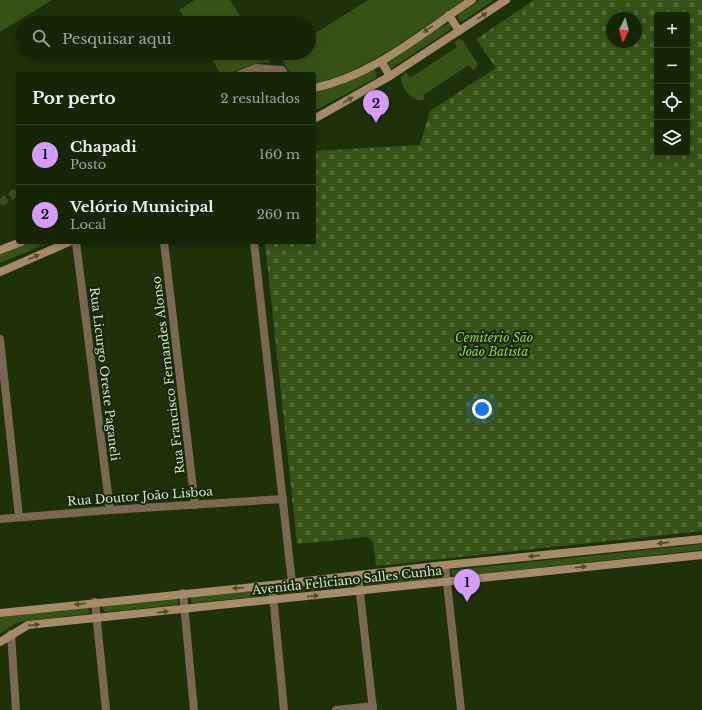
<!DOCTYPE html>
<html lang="pt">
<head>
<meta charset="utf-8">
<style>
	body { margin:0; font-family:"Libre Baskerville",serif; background:#243115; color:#f1f3f6 }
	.controls { position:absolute; right:12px; top:12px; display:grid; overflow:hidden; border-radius:4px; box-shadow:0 2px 6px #0003 }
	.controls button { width:36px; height:36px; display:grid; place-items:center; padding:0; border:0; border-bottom:1px solid #364228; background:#172507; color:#f1f3f6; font:20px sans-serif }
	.compass { position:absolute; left:606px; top:12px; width:36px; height:36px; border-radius:50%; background:#172507; box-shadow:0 2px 6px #0003; rotate:186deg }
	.you { position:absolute; left:482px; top:409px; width:14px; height:14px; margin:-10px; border:3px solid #fff; border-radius:50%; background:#1a73e8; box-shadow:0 0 0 6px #1a73e833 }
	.badge { display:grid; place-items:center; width:26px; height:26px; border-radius:50%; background:#d49cfb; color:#111; font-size:13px; font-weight:700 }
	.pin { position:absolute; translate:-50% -33px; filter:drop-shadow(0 1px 2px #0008) }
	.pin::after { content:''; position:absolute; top:21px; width:14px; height:12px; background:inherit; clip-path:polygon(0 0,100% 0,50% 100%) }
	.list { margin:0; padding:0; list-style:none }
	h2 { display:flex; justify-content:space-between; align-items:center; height:52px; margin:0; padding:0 16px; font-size:17px }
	h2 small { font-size:13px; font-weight:400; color:#9ea59b }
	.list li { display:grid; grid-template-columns:26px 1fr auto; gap:12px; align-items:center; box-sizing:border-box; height:60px; padding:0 16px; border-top:1px solid #364228 }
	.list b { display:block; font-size:15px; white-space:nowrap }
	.list p { margin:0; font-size:13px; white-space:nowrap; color:#9ea59b }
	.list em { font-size:13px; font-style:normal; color:#9ea59b }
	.icon { flex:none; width:22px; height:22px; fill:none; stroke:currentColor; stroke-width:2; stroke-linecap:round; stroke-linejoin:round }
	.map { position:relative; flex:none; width:702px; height:710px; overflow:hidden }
	.search { position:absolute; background:#172507; box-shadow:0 2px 6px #0003; left:16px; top:16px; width:300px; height:44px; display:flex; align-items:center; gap:10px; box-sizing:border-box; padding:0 14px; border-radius:22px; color:#9ea59b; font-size:15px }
	.panel { position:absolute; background:#172507; box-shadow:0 2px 6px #0003; left:16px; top:72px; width:300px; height:172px; border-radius:4px }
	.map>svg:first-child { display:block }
	.green { fill:#375217 }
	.cemetery { fill:url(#cemetery-stones); fill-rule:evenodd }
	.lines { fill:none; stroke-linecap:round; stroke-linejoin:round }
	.minor-tunnel { stroke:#3b4c26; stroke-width:8; stroke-dasharray:8 4; stroke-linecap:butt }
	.minor { stroke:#7a6854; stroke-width:8 }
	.tertiary { stroke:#7a6854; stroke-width:8 }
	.secondary { stroke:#a68a6a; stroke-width:8 }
	.oneway { fill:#4f4f2a }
	.labels { text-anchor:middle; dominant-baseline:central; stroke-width:4; stroke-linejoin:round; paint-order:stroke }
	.park-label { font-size:12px; font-style:italic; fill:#95da3f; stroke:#152700 }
	.street-label { font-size:12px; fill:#d7e6ca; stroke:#152700 }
</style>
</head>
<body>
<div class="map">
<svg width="702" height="710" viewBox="0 0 702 710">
	<defs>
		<pattern id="cemetery-stones" width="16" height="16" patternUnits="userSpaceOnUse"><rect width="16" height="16" fill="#375217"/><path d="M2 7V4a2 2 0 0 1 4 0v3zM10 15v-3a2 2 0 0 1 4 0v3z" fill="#536b37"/></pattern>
	</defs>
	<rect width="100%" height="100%" fill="#1f3109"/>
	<g class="green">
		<path d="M0,0H52L0,32Z"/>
		<path d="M195,0H230L245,23H188L179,10Z"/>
		<path d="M368,0H464C422,28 364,74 314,83V74H291L280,57L285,53H309V37Z"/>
		<path d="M480,0H494L462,22L460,21L458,18L459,14Z"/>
		<path d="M450,23L451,28L447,32L390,69H388L384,62C395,56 443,24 450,23Z"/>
		<path d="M459,39L463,41L477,63V67L473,70L469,65L423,95L425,99C414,105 400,87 401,77L406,72L410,78L457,47L454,42Z"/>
		<path d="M208,53H264L270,63C248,61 238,74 221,74Z"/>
		<path d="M374,69L377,73L376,78L314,111V93L345,83Z"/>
		<path d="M31,242H51L0,263V254Z"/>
		<path d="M702,544V550L454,577L451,572L452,570Z"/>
		<path d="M434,571L436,573L435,579L365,585L363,581L365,577Z"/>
		<path d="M350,579L352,581L349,586L281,594H278L277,590L278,587Z"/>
		<path d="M264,590L265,593L263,596L194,603L191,602V596Z"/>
		<path d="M177,598L179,601L177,605L106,612L102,608L103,605Z"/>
		<path d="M87,606L90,612L87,614L25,621L16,623L0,634V617Z"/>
	</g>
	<path class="cemetery" d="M534,0H702V531L376,566L373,542L368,537L297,544L265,242H314V151L420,145L430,111L496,68L476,39ZM657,15H687V153H657ZM612,18H636V42H612Z"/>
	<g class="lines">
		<path class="minor-tunnel" d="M0,203L18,191"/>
		<g class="minor">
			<path d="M241,74L256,68L282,70L284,74"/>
			<path d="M76,242L110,510"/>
			<path d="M164,242L195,505"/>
			<path d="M0,339L19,517"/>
			<path d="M0,519L110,510L283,499"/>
			<path d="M445,565L461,710"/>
			<path d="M358,575L373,710"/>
			<path d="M272,585L284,710"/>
			<path d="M183,593L194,710"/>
			<path d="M95,602L106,710"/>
			<path d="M11,634L16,710"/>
			<path d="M336,710L373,706"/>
		</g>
		<path class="tertiary" d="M254,242L292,583"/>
		<g class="secondary">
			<path d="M449,15L459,31"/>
			<path d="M381,61L390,76"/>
			<path d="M314,88C373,76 423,32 472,0"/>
			<path d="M314,119L390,76L506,0"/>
			<path d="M0,250L21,242"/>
			<path d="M0,272L69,242"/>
			<path d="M0,613L272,585L445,565L702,539"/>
			<path d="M0,642L28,625L702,555"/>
		</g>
	</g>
	<defs><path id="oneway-solid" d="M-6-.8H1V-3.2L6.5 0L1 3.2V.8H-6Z"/></defs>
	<g class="oneway">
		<use href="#oneway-solid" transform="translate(482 16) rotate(-34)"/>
		<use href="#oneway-solid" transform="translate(428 29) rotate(146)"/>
		<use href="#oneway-solid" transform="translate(348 100) rotate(-29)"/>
		<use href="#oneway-solid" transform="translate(34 257) rotate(-24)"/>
		<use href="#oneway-solid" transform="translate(663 543) rotate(174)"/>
		<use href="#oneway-solid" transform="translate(534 556) rotate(174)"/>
		<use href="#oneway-solid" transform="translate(581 567) rotate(-6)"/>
		<use href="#oneway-solid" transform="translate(238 588) rotate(175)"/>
		<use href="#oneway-solid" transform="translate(313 596) rotate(-6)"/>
		<use href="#oneway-solid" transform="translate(80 604) rotate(174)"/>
		<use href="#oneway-solid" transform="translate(163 612) rotate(-6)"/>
		<use href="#oneway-solid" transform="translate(34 625) rotate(-6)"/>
	</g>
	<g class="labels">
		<g class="park-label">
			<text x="494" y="337">Cemitério São<tspan x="494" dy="14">João Batista</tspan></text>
		</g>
		<g class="street-label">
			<text transform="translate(105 374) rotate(83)">Rua Licurgo Oreste Paganeli</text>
			<text transform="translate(168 375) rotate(-97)">Rua Francisco Fernandes Alonso</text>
			<text transform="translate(140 496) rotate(-4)">Rua Doutor João Lisboa</text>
			<text transform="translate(347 580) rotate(-6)">Avenida Feliciano Salles Cunha</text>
		</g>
	</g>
</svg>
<div class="controls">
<button>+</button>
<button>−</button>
<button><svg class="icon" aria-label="locate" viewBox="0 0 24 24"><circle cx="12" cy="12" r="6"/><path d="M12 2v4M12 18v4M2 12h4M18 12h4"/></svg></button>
<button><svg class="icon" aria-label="layers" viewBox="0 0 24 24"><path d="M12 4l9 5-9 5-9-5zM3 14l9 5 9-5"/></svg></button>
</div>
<svg class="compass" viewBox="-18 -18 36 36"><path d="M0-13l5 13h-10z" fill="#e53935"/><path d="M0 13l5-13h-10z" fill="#9ea59b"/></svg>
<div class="you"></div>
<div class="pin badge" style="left:467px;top:602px">1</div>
<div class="pin badge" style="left:376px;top:123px">2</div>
<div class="search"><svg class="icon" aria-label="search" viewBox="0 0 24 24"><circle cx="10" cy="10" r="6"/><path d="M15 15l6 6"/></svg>Pesquisar aqui</div>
<section class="panel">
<h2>Por perto<small>2 resultados</small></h2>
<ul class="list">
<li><span class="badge">1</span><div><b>Chapadi</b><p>Posto</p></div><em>160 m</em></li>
<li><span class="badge">2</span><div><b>Velório Municipal</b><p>Local</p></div><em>260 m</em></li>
</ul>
</section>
</div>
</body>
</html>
